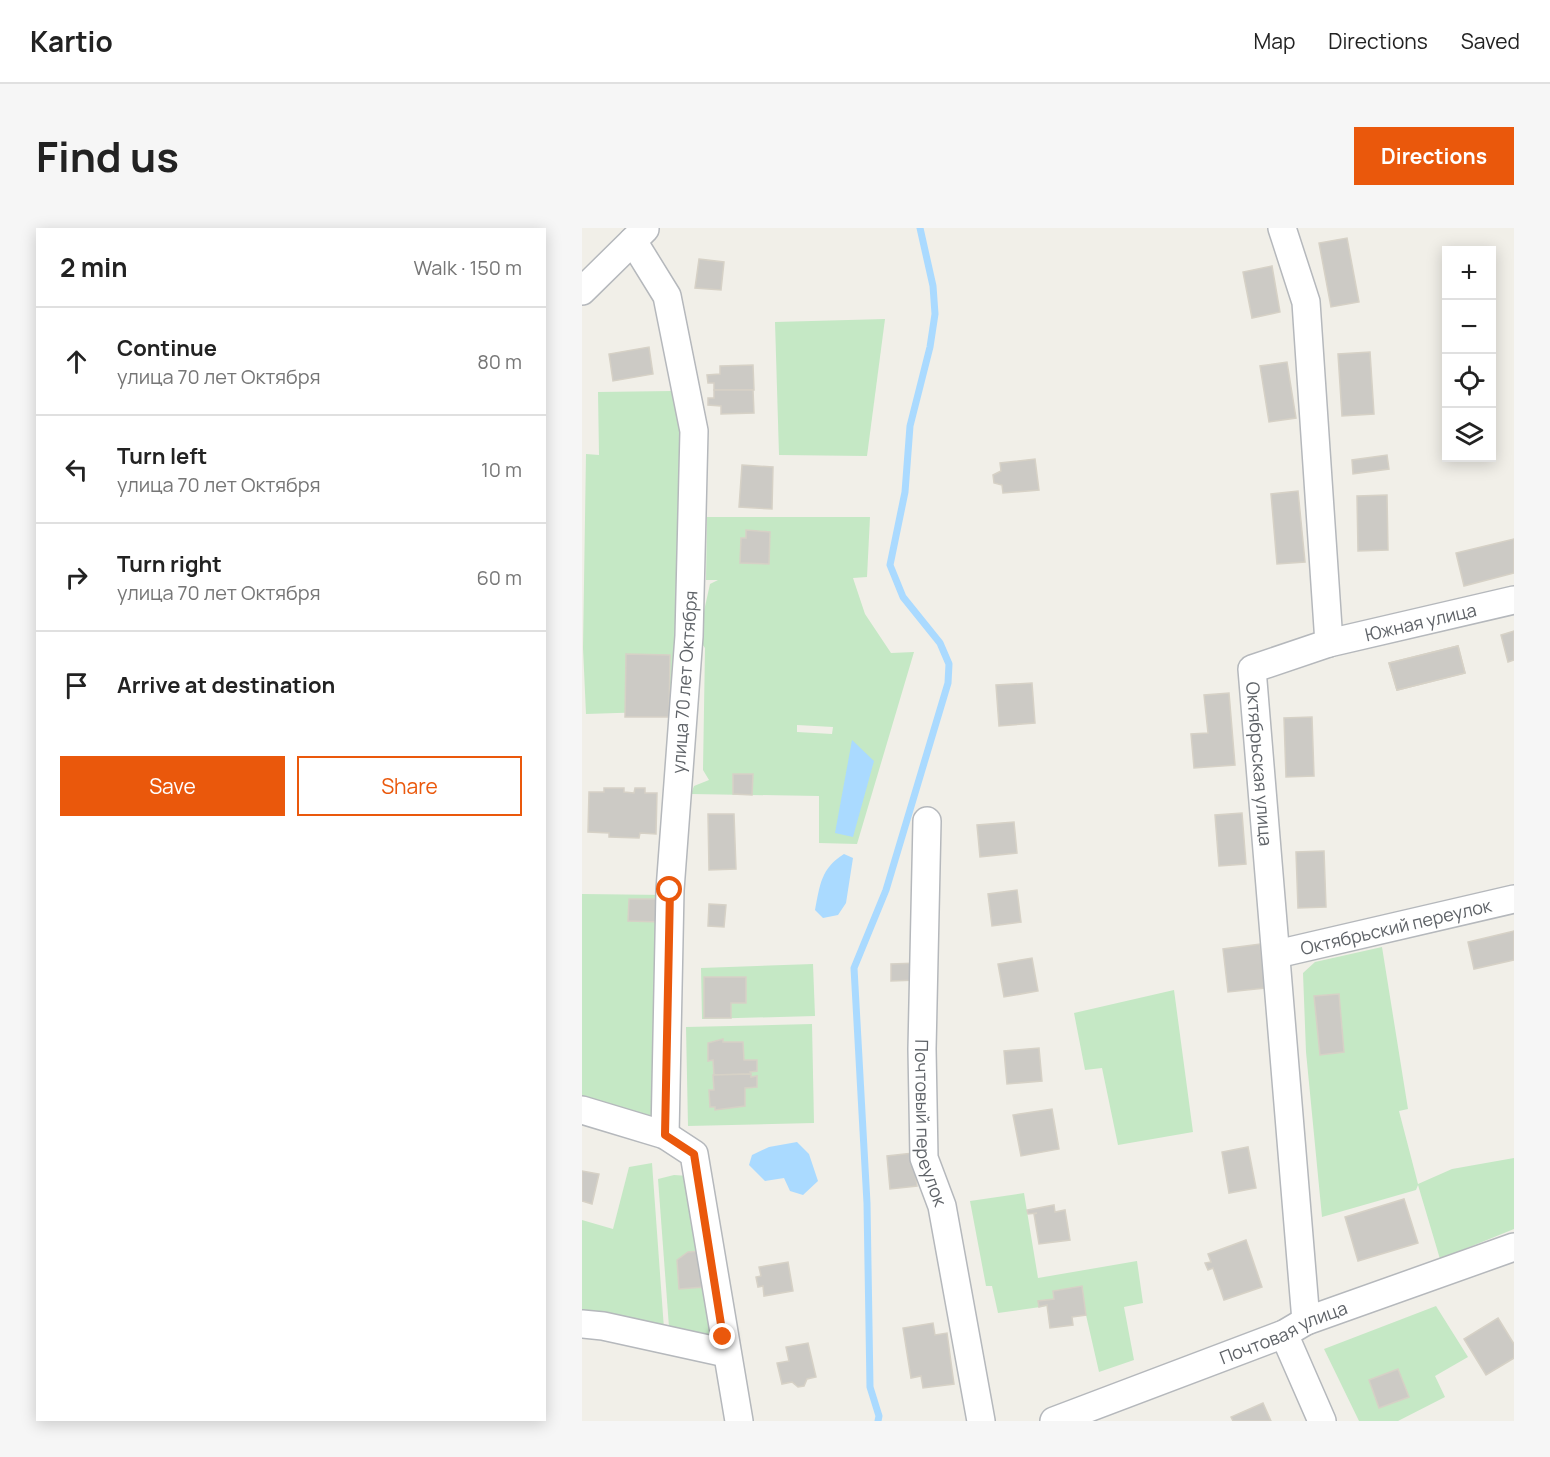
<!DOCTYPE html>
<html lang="en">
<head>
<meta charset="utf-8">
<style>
	body { margin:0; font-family:Manrope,sans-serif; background:#f6f6f6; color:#222 }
	.controls { position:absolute; right:18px; top:18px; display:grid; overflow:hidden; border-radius:0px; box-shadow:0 3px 15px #0003 }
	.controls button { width:54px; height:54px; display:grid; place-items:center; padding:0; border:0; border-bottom:2px solid #e0e0e0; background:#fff; color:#222; font:30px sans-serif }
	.stop { position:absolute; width:18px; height:18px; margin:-14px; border:4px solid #ea580c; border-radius:50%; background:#fff }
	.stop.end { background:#ea580c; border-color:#fff; box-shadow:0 2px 6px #0008 }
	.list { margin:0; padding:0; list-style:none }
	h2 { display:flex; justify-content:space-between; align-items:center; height:78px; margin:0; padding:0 24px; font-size:26px }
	h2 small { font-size:20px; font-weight:400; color:#767676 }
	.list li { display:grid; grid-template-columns:39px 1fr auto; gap:18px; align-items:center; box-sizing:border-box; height:108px; padding:0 24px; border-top:2px solid #e0e0e0 }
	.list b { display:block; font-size:22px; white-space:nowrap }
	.list p { margin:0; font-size:20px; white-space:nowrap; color:#767676 }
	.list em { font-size:20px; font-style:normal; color:#767676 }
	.actions { display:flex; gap:12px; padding:18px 24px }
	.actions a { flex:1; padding:14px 0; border:2px solid #ea580c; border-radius:0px; text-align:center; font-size:21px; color:#ea580c }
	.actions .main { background:#ea580c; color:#fff }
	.icon { flex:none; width:33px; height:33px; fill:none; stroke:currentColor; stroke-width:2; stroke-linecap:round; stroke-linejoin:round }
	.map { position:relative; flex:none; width:932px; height:1193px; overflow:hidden; border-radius:0px }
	header { display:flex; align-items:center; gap:36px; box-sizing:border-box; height:84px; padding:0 30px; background:#fff; border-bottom:2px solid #e0e0e0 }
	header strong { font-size:28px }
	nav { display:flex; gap:33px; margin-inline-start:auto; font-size:21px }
	.intro { display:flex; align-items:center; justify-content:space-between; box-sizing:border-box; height:144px; padding:0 36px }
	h1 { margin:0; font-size:42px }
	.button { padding:15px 27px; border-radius:0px; background:#ea580c; color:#fff; font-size:21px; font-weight:700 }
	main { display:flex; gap:36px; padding:0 36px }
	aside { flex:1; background:#fff; border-radius:0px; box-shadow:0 3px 15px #0003 }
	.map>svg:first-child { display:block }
	.green { fill:#c5e8c5; fill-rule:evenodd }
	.water { fill:#aadaff }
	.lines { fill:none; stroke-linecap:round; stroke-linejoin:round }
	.stream { stroke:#aadaff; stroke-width:7 }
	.building { fill:#cccac5; stroke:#d6d1c6; stroke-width:1.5 }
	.minor-casing { stroke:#b5b8bc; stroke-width:30 }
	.minor { stroke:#fff; stroke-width:27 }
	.route { stroke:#ea580c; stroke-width:8 }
	.labels { text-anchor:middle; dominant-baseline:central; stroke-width:4.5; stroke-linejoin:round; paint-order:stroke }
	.street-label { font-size:18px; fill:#5f6368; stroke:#fff }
</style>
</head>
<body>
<header>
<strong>Kartio</strong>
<nav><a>Map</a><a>Directions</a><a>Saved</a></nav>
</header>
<div class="intro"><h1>Find us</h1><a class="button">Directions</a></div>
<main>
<aside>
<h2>2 min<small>Walk · 150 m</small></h2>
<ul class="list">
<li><svg class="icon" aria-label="ahead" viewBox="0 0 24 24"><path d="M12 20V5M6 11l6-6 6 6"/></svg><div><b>Continue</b><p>улица 70 лет Октября</p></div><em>80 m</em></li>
<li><svg class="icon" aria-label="left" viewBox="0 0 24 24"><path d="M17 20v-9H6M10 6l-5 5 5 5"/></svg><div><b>Turn left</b><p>улица 70 лет Октября</p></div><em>10 m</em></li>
<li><svg class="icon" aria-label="right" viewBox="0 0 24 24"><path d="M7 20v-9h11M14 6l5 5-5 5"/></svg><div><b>Turn right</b><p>улица 70 лет Октября</p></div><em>60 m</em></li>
<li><svg class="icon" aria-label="arrive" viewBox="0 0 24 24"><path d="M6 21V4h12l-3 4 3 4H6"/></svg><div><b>Arrive at destination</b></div></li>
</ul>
<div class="actions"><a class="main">Save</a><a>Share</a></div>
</aside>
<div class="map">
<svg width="932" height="1193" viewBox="0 0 932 1193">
	<rect width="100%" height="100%" fill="#f1efe8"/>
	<g class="green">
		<path d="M303,91L285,228L197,227L193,94Z"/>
		<path d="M90,163L99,210L97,483L4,486L1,420L4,226L17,227L16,164Z"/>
		<path d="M125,289H288L285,349L271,350L283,386L309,425L332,424L275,616L237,615V568L109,566L112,558L127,552L121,542L123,420L116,410L128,356L136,352H124ZM215,497L251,499L250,506L215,504Z"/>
		<path d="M0,666L85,667L79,897L0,873Z"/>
		<path d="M800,719L826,881L817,883L836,956L870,941L932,930V1001L858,1031L836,957L834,962L740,989L724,824L721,745L733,734Z"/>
		<path d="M231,736L233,788L120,791L119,740Z"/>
		<path d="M592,762L611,904L536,917L520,840L503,842L492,785Z"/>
		<path d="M230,796L232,895L106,898L104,799Z"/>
		<path d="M70,935L82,1101L0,1098V992L31,1001L47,939Z"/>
		<path d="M92,947L107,948L133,1121L87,1099L76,951Z"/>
		<path d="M442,965L456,1050L555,1033L561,1075L542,1079L552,1132L517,1144L504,1087L490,1089L491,1097L468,1100L465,1078L416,1085L410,1058H404L388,973Z"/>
		<path d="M854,1078L886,1129L853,1148L863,1169L816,1193H777L742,1121Z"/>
	</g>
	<g class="water">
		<path d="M270,512L292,533L271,609L253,605Z"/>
		<path d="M262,626L271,630L264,675L256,687L241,690L233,682C238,657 239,640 262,626Z"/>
		<path d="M215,914L227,926L236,953L221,967L208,963L202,950L183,953L167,937L170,927L187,919Z"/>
	</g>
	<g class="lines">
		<path class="stream" d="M296,1193L297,1188L288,1159L285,975L272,740L304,662L366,455L367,436L358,415L321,369L308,337L323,264L328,198L348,119L353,86L351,58L338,0"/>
	</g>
	<g class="building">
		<path d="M765,10L777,74L749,79L737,15Z"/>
		<path d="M117,31L142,34L139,62L113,60Z"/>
		<path d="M690,38L698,84L670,90L661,44Z"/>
		<path d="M67,119L71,146L31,153L27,126Z"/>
		<path d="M788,124L792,186L760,188L756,126Z"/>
		<path d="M705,134L714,190L687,194L678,138Z"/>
		<path d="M171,137L172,162H132V155H126L125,147L138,146V138Z"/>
		<path d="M132,162H171L172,185L139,186V178L126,177V170H132Z"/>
		<path d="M805,227L807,241L771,246L770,232Z"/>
		<path d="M453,231L457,262L421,265L420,257L412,255L411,247L419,243L418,235Z"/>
		<path d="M160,237L191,239L190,281L157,279Z"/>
		<path d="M716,263L723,334L695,336L689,266Z"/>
		<path d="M805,267L806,322L776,323L775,268Z"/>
		<path d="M164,302L188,304L187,336L158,335L159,310H164Z"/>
		<path d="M932,311V345L882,358L874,325Z"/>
		<path d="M932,403V432L926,434L919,407Z"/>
		<path d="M876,418L883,445L815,462L807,435Z"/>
		<path d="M876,418L883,445L815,462L807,435Z"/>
		<path d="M44,426L88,427L87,489H43Z"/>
		<path d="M450,455L453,495L417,498L414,457Z"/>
		<path d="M647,465L653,537L612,540L609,506L626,505L622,467Z"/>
		<path d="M730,489L732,548L704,549L702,490Z"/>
		<path d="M151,546H171L170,567L151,566Z"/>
		<path d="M22,560H42V564L52,565L53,560H63V565H75L74,606L58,605L57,610L27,609V605L6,604L7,564H22Z"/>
		<path d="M660,585L664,636L637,638L633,587Z"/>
		<path d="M126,586H152L154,641L127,642Z"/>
		<path d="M432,594L435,625L398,629L395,597Z"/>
		<path d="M742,623L744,679L716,680L714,624Z"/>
		<path d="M435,662L439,694L410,698L406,666Z"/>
		<path d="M47,671H79L78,694L46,693Z"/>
		<path d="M127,676L144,677L142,699L126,698Z"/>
		<path d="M932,703V732L892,741L886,714Z"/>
		<path d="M678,716L683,760L646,764L641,721Z"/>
		<path d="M450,730L456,763L422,769L416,736Z"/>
		<path d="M336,735V752L309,753V736Z"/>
		<path d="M122,749H164V775H149V790H122Z"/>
		<path d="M757,766L762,824L738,827L732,768Z"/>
		<path d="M141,811V814H161L162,832H175V843L168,844L169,846L132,847L131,832L126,833V815Z"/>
		<path d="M457,820L460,853L425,856L422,823Z"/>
		<path d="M169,846V849L175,848V859L163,860V878L133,882V879H128L127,862H132L131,847Z"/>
		<path d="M470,881L477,921L439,928L431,887Z"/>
		<path d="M666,919L674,960L647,965L640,924Z"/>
		<path d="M331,925L335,958L308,961L305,928Z"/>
		<path d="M0,943L17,946L10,976L0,973Z"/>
		<path d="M822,971L836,1015L776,1033L763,989Z"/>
		<path d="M472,977L473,984L483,982L488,1012L457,1016L452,986L455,985L446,986L445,982Z"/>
		<path d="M664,1012L680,1059L642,1072L631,1040L626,1042L623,1035L629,1034L626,1026Z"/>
		<path d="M119,1023L122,1059L97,1061L95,1032L106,1024Z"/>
		<path d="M206,1034L211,1063L182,1068L181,1058L176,1059L174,1049L179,1048L177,1039Z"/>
		<path d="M500,1058L504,1087L490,1089L491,1097L468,1100L465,1077L457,1079L456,1073L472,1071L471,1063Z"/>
		<path d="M916,1090L932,1116V1130L904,1147L882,1111Z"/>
		<path d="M351,1095L353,1107L365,1105L372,1156L341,1160L339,1148L329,1150L321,1100Z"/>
		<path d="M226,1115L234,1149L225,1151L222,1158L216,1159L210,1154L200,1156L195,1135L207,1133L204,1119Z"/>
		<path d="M816,1141L827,1169L797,1180L787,1152Z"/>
		<path d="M681,1175L689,1193H651L649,1189Z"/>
	</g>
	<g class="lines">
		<defs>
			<g id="minor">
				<path id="s1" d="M700,0L724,74L747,415L670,441L724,1093"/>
				<path d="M51,13L85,68L112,203L107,408L88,662L83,907"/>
				<path d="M0,63L63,1"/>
				<path id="s2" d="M747,415L932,372"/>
				<path id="s3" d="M345,593L340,821L342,930L360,978L399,1193"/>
				<path id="s4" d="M695,726L932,671"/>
				<path d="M0,882L83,907L112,926L157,1193"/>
				<path d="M0,1096L21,1098L144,1125"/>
				<path d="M702,1106L740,1193"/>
				<path id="s5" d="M472,1193L702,1106L724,1093L932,1019"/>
			</g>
		</defs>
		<use href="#minor" class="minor-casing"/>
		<use href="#minor" class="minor"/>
	</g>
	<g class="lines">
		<path class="route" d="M88,662L83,907L112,926L141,1109"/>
	</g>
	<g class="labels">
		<g class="street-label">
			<text stroke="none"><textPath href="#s2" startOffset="94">Южная улица</textPath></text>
			<text transform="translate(102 454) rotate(-86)">улица 70 лет Октября</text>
			<text stroke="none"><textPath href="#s1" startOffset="596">Октябрьская улица</textPath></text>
			<text stroke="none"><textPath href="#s4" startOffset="122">Октябрьский переулок</textPath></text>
			<text stroke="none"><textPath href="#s3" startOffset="303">Почтовый переулок</textPath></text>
			<text stroke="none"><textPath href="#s5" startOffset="246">Почтовая улица</textPath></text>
		</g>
	</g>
</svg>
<div class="controls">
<button>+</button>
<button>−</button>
<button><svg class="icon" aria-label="locate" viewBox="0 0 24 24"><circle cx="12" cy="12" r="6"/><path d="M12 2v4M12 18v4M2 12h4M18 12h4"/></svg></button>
<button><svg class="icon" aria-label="layers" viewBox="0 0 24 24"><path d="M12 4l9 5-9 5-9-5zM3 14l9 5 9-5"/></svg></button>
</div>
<div class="stop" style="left:88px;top:662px"></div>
<div class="stop end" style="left:141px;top:1109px"></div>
</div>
</main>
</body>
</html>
